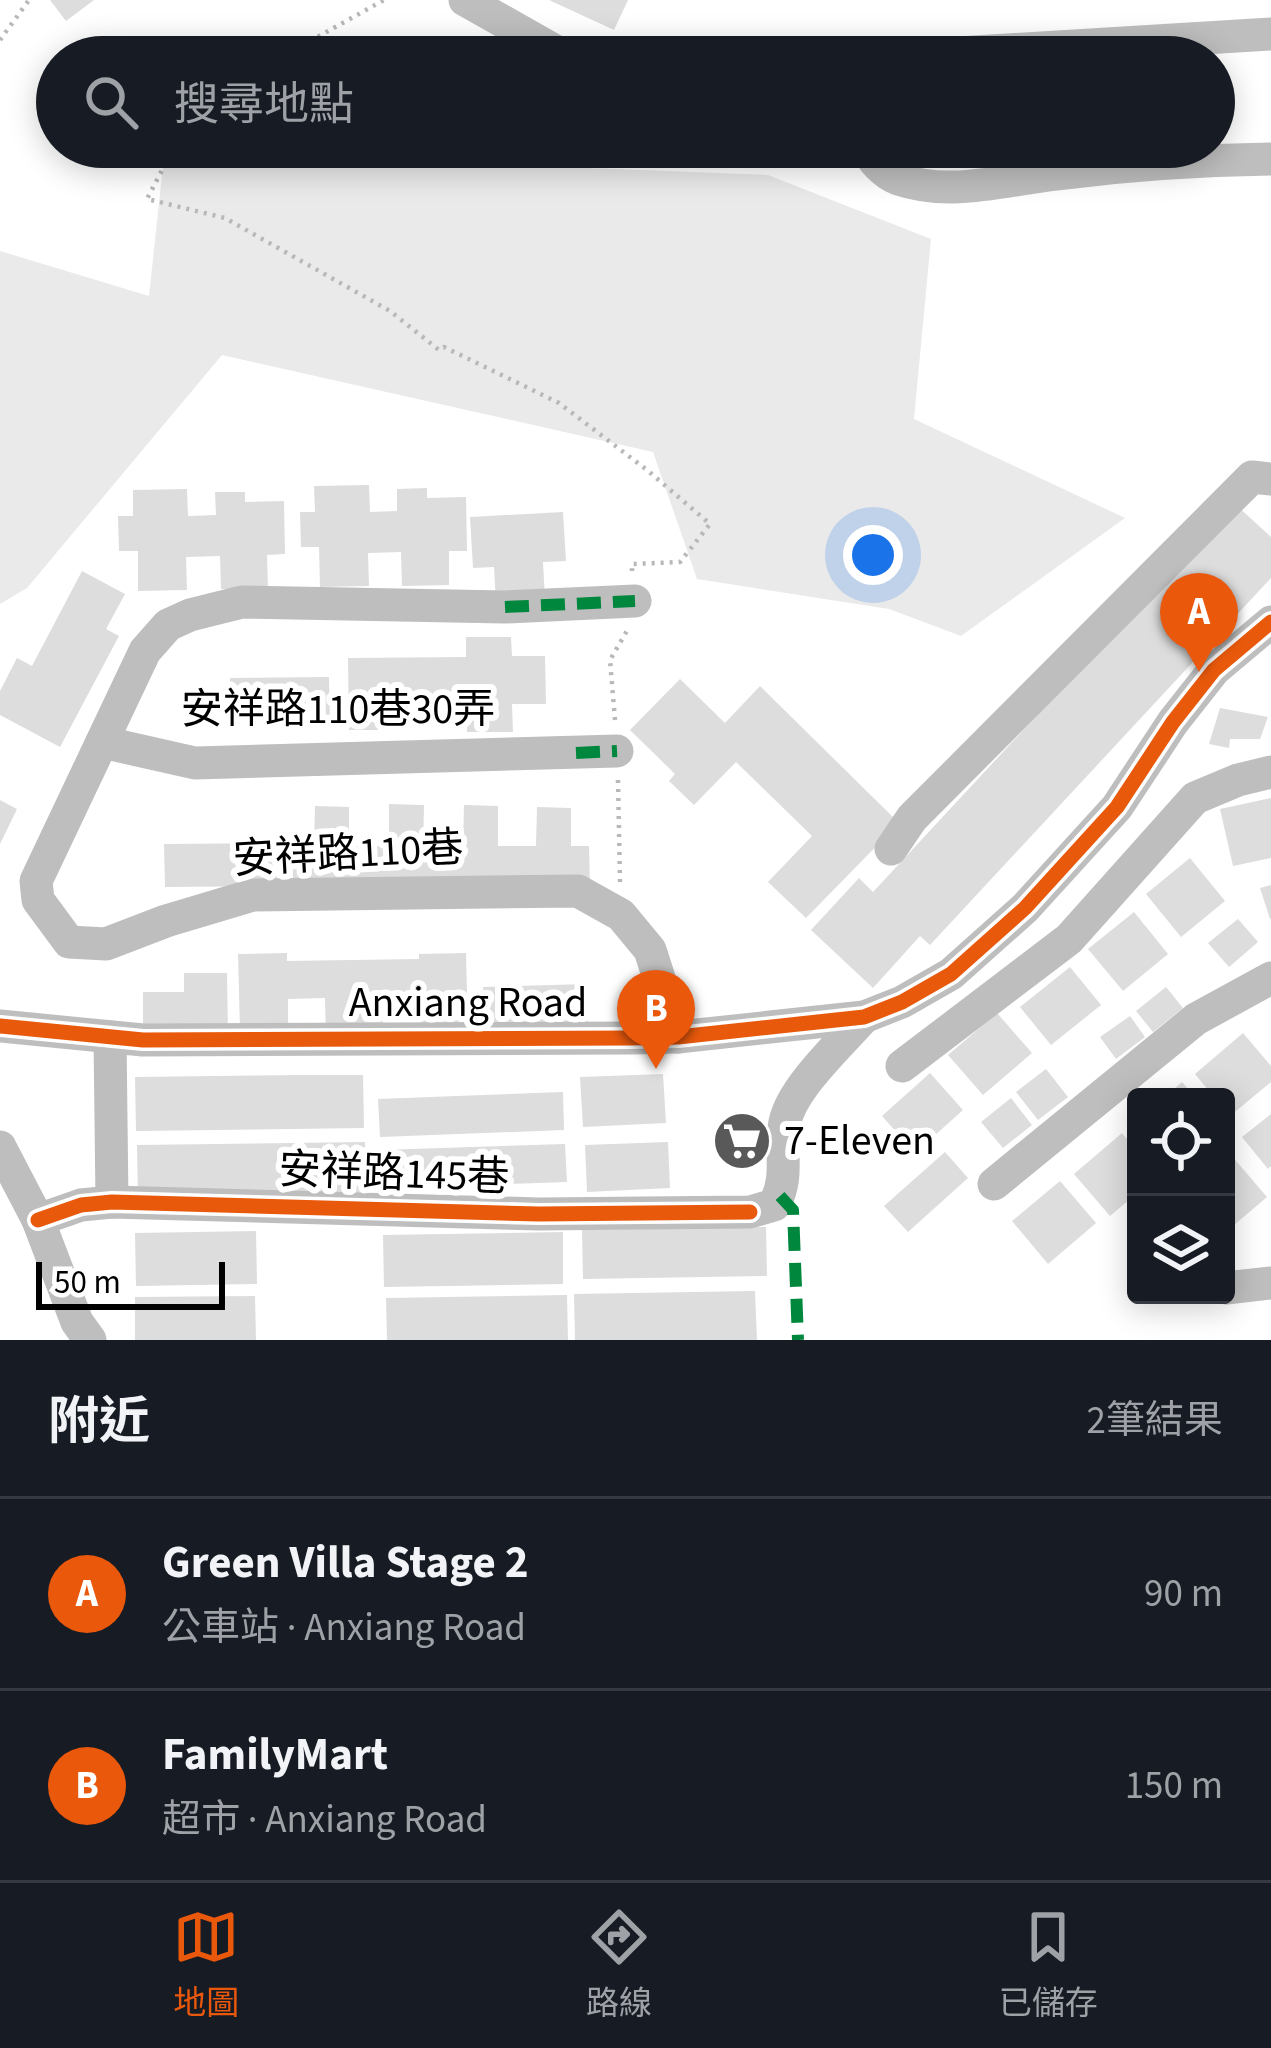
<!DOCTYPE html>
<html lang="zh-TW">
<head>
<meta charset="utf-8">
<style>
	body { margin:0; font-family:"Source Sans 3","Noto Sans TC",sans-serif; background:#242831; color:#f1f3f6 }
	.controls { position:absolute; right:36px; bottom:36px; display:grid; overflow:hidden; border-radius:12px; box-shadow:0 6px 30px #0003 }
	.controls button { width:108px; height:108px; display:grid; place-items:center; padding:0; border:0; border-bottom:3px solid #363941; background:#171b24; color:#f1f3f6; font:60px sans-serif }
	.scale { position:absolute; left:36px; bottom:30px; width:189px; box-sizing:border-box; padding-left:12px; border:6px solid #000; border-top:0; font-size:33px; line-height:42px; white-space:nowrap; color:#000; -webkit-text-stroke:9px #fff; paint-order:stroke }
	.you { position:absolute; left:873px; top:555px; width:42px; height:42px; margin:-30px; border:9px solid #fff; border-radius:50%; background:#1a73e8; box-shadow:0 0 0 18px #1a73e833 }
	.badge { display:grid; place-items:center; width:78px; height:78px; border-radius:50%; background:#ea580c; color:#fff; font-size:39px; font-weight:700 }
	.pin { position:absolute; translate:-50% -99px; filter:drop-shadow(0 3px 6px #0008) }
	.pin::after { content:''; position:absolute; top:63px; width:42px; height:36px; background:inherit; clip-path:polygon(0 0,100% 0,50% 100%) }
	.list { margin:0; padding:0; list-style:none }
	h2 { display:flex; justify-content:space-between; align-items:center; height:156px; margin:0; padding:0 48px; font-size:51px }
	h2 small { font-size:39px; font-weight:400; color:#9ea1a6 }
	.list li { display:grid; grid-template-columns:78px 1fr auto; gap:36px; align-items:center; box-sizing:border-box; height:192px; padding:0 48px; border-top:3px solid #363941 }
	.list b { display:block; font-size:45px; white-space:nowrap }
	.list p { margin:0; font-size:39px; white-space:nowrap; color:#9ea1a6 }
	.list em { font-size:39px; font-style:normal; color:#9ea1a6 }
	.icon { flex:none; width:66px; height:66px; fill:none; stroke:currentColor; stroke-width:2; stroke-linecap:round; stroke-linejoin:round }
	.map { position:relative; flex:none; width:1271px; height:1340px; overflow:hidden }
	.search { position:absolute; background:#171b24; box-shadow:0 6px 30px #0003; left:36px; right:36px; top:36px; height:132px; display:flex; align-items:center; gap:30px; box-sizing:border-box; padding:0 42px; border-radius:66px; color:#9ea1a6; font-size:45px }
	.sheet { height:540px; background:#171b24 }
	nav { display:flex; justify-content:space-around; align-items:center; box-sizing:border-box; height:168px; border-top:3px solid #363941; background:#171b24; font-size:33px; color:#9ea1a6 }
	nav a { display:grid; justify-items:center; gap:6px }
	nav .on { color:#ea580c }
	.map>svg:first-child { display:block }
	.green { fill:#eaeaea }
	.building { fill:#ddd }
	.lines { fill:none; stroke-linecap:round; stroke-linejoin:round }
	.path { stroke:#b8b8b8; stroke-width:4.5; stroke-dasharray:3 6; stroke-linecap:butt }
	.minor { stroke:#bebebe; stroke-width:33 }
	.quiet { stroke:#00873e; stroke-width:12; stroke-dasharray:24 12; stroke-linecap:butt }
	.cycleway-casing { stroke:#fff; stroke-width:22 }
	.cycleway { stroke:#e8590c; stroke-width:15 }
	.labels { text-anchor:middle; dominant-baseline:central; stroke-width:12; stroke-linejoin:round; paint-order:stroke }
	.street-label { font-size:42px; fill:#000; stroke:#fff }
	.poi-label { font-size:42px; fill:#000; stroke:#fff; text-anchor:start }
</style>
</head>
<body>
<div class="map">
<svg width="1271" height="1340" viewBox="0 0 1271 1340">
	<rect width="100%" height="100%" fill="#fff"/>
	<path class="green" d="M165,147H449L509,165L768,175L931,239L914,419L1125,518L961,636L889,609L697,579L653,452L222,355L27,588L0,604V251L149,296Z"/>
	<g class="building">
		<path d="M50,0H94L66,21Z"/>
		<path d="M549,0H628L614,30Z"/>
		<path d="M369,485L370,512L397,511V489L427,488V498L466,497L467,551H449V585L402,586L401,552L368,553L369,586L320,587L319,547H301L300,512H315L314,486Z"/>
		<path d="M187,489L188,516L216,515L215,492H245V502L284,501L285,554L267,555L268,589H221L220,556L186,557L187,590L138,591V551H119L118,516H133V490Z"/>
		<path d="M1234,503L1271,537V578L930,945L920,936L873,988L811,930L859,878L873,892Z"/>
		<path d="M563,512L566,561L543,562L545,599L496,602L494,567L473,568L470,517Z"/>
		<path d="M82,571L125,594L106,629L119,636L60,747L0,715V691L17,658L32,666Z"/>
		<path d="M466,637H511L512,656H545L546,704H512L513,732H467V705L387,706L388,730H349L348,658L466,657Z"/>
		<path d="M329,677L330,721L231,722L230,678Z"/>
		<path d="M680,679L725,723L760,686L899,823L806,918L768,882L812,836L736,762L694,805L669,781L675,774L630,730Z"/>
		<path d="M1220,708L1268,717L1260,739H1230L1229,748L1209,744Z"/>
		<path d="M1271,798V858L1233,866L1220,809Z"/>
		<path d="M0,800L17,809L0,844Z"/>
		<path d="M389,804L424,805L423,846H463L464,805L498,806V846H536L537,807L571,808V846H589L590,888L293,887V845L314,846L315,806L349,807V846H389Z"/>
		<path d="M276,843L277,886L165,887L164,844Z"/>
		<path d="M1190,858L1225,901L1181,937L1146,894Z"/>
		<path d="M1271,885V919H1270L1260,888Z"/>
		<path d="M1134,912L1168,954L1123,991L1088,949Z"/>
		<path d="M1238,919L1258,942L1229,967L1208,943Z"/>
		<path d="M287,953V961L419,959V954L466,953L468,1032L421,1033L420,996L382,997L383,1034L326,1035L325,998L288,999V1029L240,1030L238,954Z"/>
		<path d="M1070,967L1101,1005L1051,1045L1020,1007Z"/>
		<path d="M184,973H227L228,1035L143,1036V992H184Z"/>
		<path d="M587,984L588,1023L485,1027L483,987Z"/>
		<path d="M1166,987L1183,1008L1153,1032L1136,1011Z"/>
		<path d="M997,1013L1032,1053L983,1095L948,1055Z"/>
		<path d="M1130,1016L1145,1037L1116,1059L1100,1037Z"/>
		<path d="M1243,1033L1271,1066V1082L1230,1116L1226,1111V1097H1214L1195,1074Z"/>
		<path d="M1046,1069L1068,1097L1038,1120L1016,1092Z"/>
		<path d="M930,1073L963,1110L915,1153L882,1116Z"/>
		<path d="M663,1074L666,1123L583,1127L580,1077Z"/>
		<path d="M306,1075H363L364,1128L136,1131L135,1077Z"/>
		<path d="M1182,1082L1195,1097H1165Z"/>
		<path d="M563,1092L564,1130L380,1137L378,1099Z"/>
		<path d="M1011,1098L1032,1125L1003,1148L981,1122Z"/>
		<path d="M1271,1114V1166L1268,1169L1242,1137Z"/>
		<path d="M1122,1133L1136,1150V1194L1110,1216L1074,1174Z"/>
		<path d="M365,1142L366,1196L138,1199L137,1145Z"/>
		<path d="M668,1142L670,1188L587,1192L585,1145Z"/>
		<path d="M565,1144L567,1182L382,1188L381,1150Z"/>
		<path d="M945,1152L968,1178L908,1232L884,1206Z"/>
		<path d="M1231,1155L1267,1197L1226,1232V1159Z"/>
		<path d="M1060,1181L1096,1223L1048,1264L1012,1221Z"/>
		<path d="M766,1227L767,1276L583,1279L582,1230Z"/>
		<path d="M256,1231L257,1284L136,1286L135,1233Z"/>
		<path d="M563,1232V1284L384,1287L383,1235Z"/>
		<path d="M755,1291L757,1340H575L574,1294Z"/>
		<path d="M567,1295L568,1340H387L386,1298Z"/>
		<path d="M255,1296L256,1340H135V1297Z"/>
	</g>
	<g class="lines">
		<g class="path">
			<path d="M0,40L29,0"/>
			<path d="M268,57L303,45L384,0"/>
			<path d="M174,147L147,199L225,218L390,311L439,350L444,347L559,403L647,470L710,524L680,562L632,564V571"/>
			<path d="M615,720L610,660L628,629"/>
			<path d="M618,780L620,882"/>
		</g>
		<g class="minor">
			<path d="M465,0L566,57"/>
			<path d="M893,57L1271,34"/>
			<path d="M866,147C872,160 883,173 898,179C950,197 1004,180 1056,174C1126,165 1200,160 1271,159"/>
			<path d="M635,601L505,607L242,602L190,615L168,625L145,651L36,881L38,900L69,942L106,944L166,921L253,895L578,891L621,915L650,950L678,1037"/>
			<path d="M102,742L195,763L617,751"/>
			<path d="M891,849L912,818L1252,477L1271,479"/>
			<path d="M0,1026L143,1040L631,1038L678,1037L864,1017L902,1002L951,974L1025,908L1117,807L1173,722L1214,670L1271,622"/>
			<path d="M110,1037L112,1202"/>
			<path d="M902,1066L1069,939L1195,798L1238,780L1271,772"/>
			<path d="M0,1147L38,1220L77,1322L90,1340"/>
			<path d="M994,1184L1196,1019L1271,978"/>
			<path d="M38,1220L81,1205L112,1202L539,1214L750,1212L774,1205C790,1177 779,1152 785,1122C792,1088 840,1044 864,1017"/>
			<path d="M1226,1288L1271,1283"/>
		</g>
		<g class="quiet">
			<path d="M505,607L635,601"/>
			<path d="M576,753L617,751"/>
			<path d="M780,1196L793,1210L798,1340"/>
		</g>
		<defs>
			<g id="cycleway">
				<path d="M0,1026L143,1040L631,1038L678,1037L864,1017L902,1002L951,974L1025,908L1117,807L1173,722L1214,670L1271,622"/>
				<path d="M38,1220L81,1205L112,1202L539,1214L750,1212"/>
			</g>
		</defs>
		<use href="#cycleway" class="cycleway-casing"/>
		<use href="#cycleway" class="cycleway"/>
	</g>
	<defs>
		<symbol id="supermarket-disc" viewBox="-11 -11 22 22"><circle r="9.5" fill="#595959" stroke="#fff"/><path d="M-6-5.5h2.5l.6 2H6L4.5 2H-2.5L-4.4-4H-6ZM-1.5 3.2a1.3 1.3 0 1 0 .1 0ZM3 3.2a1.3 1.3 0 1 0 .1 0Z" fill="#fff"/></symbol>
	</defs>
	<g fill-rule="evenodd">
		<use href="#supermarket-disc" x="709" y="1108" width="66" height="66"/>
	</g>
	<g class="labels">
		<g class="street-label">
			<text x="338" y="710">安祥路110巷30弄</text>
			<text transform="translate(348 854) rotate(-3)">安祥路110巷</text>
			<text x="468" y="1003">Anxiang Road</text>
			<text transform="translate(394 1174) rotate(2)">安祥路145巷</text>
		</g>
		<g class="poi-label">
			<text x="784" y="1141">7-Eleven</text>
		</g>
	</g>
</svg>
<div class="controls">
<button><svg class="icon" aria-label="locate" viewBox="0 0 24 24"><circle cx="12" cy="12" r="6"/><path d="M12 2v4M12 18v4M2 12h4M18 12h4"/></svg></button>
<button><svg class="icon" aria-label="layers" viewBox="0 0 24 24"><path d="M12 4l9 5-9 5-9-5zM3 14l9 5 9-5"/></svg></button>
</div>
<div class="scale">50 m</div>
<div class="you"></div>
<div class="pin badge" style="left:1199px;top:672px">A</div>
<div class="pin badge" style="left:656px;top:1069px">B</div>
<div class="search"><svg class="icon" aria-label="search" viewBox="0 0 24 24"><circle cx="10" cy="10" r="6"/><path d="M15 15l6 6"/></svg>搜尋地點</div>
</div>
<section class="sheet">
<h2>附近<small>2筆結果</small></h2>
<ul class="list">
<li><span class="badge">A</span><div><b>Green Villa Stage 2</b><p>公車站 · Anxiang Road</p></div><em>90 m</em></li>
<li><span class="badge">B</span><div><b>FamilyMart</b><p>超市 · Anxiang Road</p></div><em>150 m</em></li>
</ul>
</section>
<nav>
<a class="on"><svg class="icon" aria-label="map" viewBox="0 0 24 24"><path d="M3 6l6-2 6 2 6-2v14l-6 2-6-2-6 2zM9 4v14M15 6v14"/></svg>地圖</a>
<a><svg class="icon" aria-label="directions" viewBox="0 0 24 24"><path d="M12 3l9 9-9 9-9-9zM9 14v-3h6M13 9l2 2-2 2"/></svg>路線</a>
<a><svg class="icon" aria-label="saved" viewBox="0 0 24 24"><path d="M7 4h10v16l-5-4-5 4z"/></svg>已儲存</a>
</nav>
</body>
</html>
